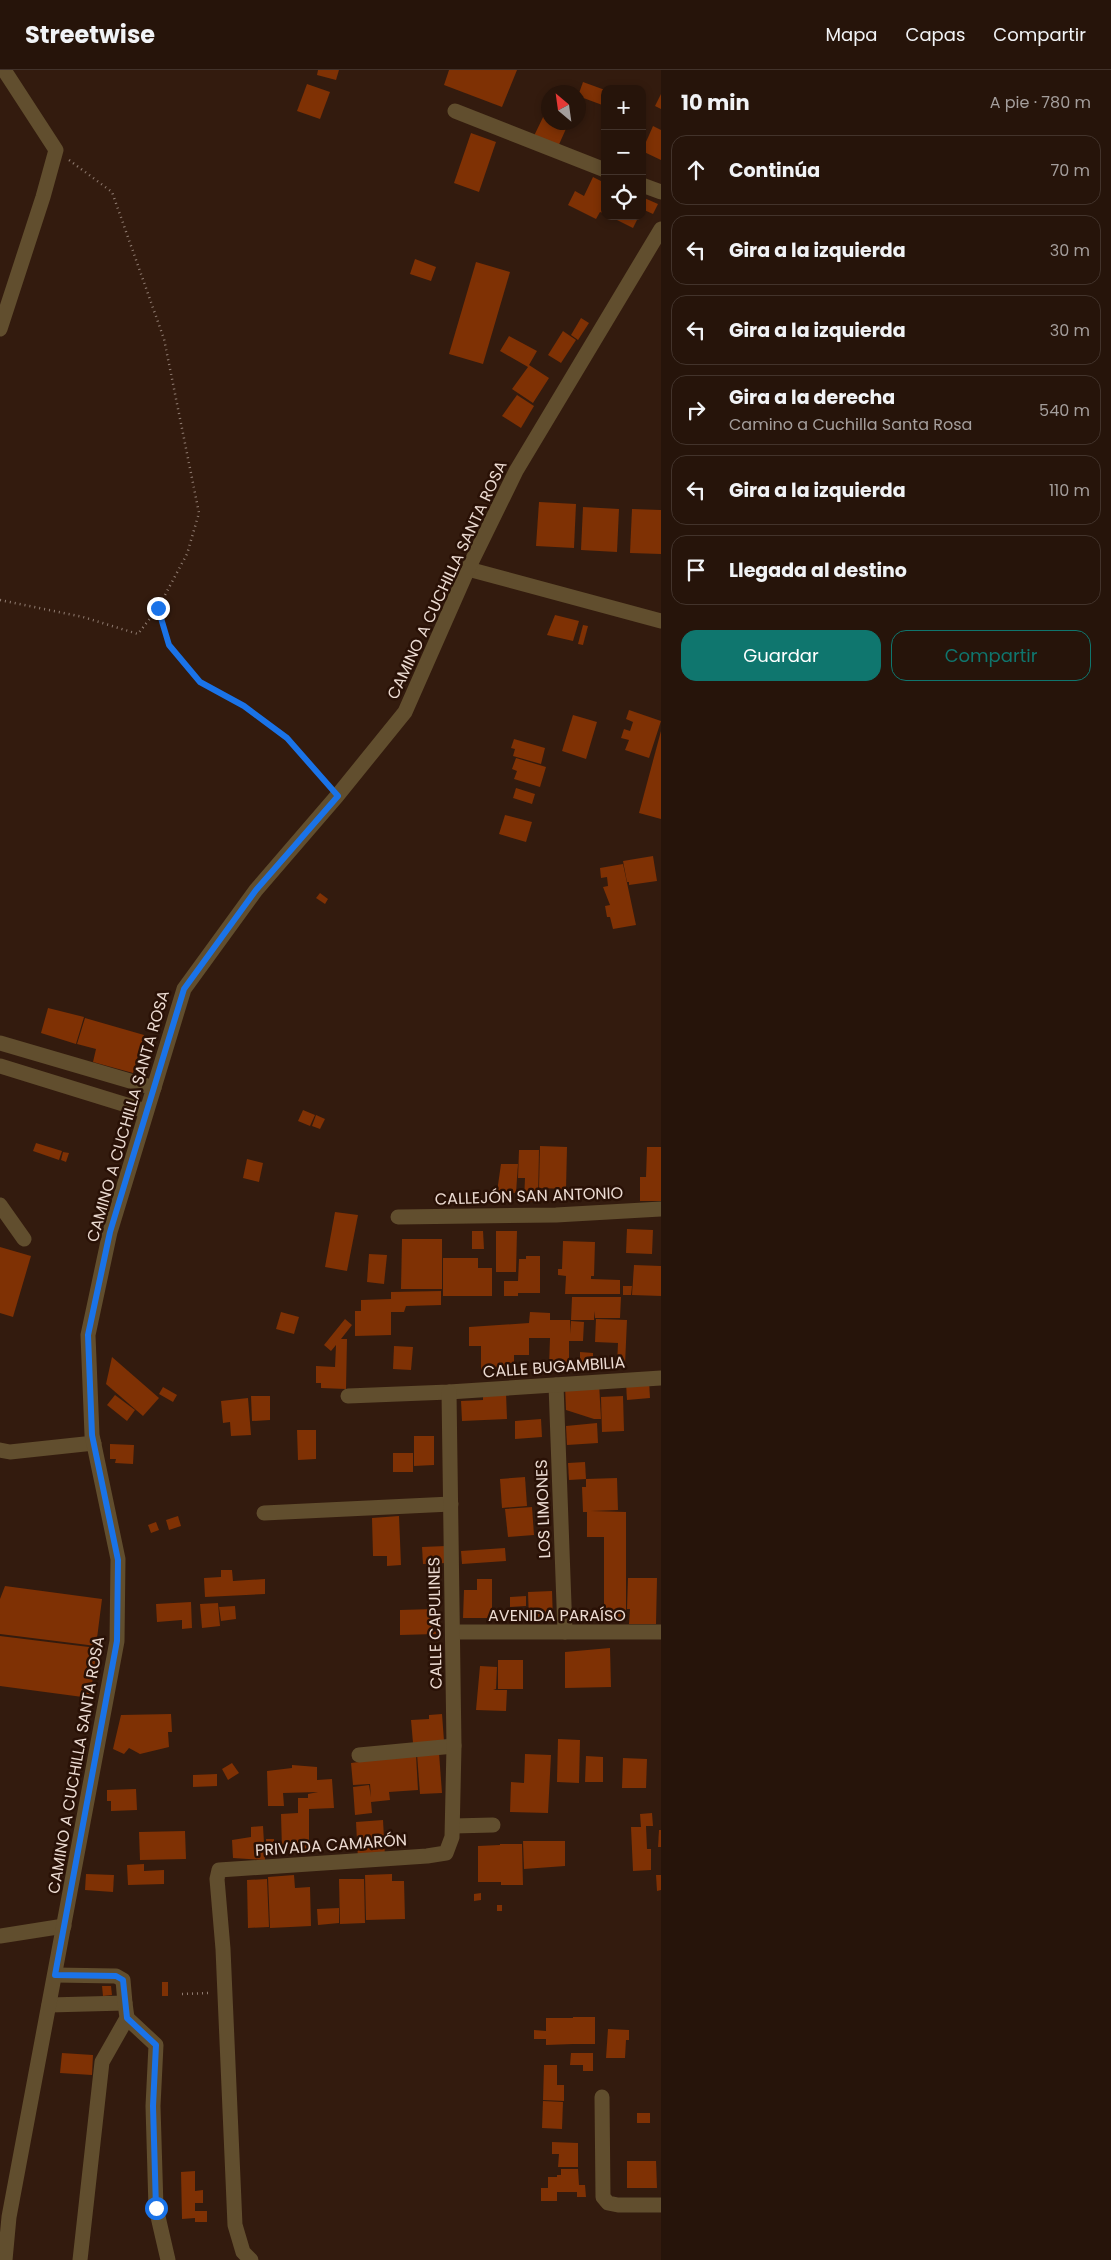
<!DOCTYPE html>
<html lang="es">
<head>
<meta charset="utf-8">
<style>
	body { margin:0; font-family:Poppins,sans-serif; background:#2e1d13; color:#f1f3f6 }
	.controls { position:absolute; right:15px; top:15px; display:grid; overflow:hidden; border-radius:10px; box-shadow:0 2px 8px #0003 }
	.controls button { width:45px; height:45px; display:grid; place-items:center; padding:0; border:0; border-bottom:1px solid #42332b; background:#26140a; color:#f1f3f6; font:25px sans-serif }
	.compass { position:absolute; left:541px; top:15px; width:45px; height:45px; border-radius:50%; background:#26140a; box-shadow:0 2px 8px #0003; rotate:331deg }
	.stop { position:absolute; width:15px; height:15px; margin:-11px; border:4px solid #1a73e8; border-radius:50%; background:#fff }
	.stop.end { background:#1a73e8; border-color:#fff; box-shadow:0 1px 5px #0008 }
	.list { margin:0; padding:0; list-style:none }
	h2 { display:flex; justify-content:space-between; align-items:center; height:65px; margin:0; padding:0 20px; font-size:21px }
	h2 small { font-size:16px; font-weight:400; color:#a49e9c }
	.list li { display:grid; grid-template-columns:32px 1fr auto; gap:15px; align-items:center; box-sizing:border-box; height:70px; margin:0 10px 10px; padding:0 10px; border:1px solid #42332b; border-radius:15px }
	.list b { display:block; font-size:19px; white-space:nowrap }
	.list p { margin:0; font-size:16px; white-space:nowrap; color:#a49e9c }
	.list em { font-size:16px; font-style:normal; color:#a49e9c }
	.actions { display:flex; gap:10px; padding:15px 20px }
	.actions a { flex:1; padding:11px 0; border:1px solid #0f766e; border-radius:15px; text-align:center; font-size:18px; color:#0f766e }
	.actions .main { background:#0f766e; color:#fff }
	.icon { flex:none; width:28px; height:28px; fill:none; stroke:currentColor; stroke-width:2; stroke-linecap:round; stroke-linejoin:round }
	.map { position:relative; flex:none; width:661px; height:2190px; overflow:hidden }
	header { display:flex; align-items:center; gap:30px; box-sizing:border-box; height:70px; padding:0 25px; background:#26140a; border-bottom:1px solid #42332b }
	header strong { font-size:24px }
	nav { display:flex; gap:28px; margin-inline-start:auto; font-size:18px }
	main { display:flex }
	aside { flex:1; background:#26140a }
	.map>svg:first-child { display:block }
	.building { fill:#7f3104 }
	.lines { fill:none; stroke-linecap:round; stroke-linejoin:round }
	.path { stroke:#917d72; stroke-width:2.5; stroke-dasharray:1 4; stroke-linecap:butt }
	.minor { stroke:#614e2e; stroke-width:15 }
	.route { stroke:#1a73e8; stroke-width:6 }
	.labels { text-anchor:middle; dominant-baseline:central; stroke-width:5; stroke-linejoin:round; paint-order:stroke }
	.street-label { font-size:16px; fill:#ecdbd2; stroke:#291106 }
</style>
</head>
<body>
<header>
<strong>Streetwise</strong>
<nav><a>Mapa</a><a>Capas</a><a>Compartir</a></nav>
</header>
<main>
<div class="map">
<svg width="661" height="2190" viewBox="0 0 661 2190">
	<rect width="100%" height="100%" fill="#331b0e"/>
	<g class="building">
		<path d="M318,0H339L336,10L317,5Z"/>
		<path d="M449,0H517L502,37L444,15Z"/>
		<path d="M583,12L605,20V36L578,26Z"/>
		<path d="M307,14L330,22L320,49L297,41Z"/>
		<path d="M661,24V39L655,36Z"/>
		<path d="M546,41L548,43V52H569L557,79L533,68Z"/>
		<path d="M653,56L661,60V90L642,81Z"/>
		<path d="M471,63L496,72L479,122L454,113Z"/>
		<path d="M593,107L605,113V144L600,142L596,149L568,135L575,121L584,126Z"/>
		<path d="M642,127L658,134L653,144L642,139Z"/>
		<path d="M609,146H639L633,158Z"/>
		<path d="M415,189L436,197L431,211L410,204Z"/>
		<path d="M476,192L510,202L483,294L449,284Z"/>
		<path d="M581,248L589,253L578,270L571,265Z"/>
		<path d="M563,261L576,270L561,293L548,285Z"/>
		<path d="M509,266L537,281L529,295L549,308L533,333L512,319L528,297L500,281Z"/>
		<path d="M517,325L534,336L521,358L502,346Z"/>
		<path d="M539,432L576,434L574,478L536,476Z"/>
		<path d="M583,437L619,439L617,482L581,480Z"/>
		<path d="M632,439L661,440V484L630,483Z"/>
		<path d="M555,545L579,551L573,571L547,565Z"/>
		<path d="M583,555L588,556L583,575L578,574Z"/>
		<path d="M629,640L661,651L649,688L625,680L629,670L621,668L624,659L630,661L633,652L626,649Z"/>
		<path d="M573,645L597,652L586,689L562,681Z"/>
		<path d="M661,661V749L639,743Z"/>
		<path d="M514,669L545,678L541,694L513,686L515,679L511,678Z"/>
		<path d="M516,688L546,697L540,717L514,709L517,701L512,699Z"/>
		<path d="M516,718L535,724L532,734L513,728Z"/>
		<path d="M505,745L532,752L526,772L499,764Z"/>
		<path d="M653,786L657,811L629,815V812H627L623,791Z"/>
		<path d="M623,794L636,855L613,859L610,847H607L605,836L610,835L603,817L608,816L607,807L601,808L600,798Z"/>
		<path d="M320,823L328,829L325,834L316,828Z"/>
		<path d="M48,938L84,947L76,974L41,963Z"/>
		<path d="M85,948L144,965L133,1003L93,992L96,979L77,974Z"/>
		<path d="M303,1040L315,1045L310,1056L298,1051Z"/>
		<path d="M316,1045L325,1049L320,1059L312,1056Z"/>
		<path d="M36,1073L62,1081L59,1090L33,1081Z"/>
		<path d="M540,1076L567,1077L566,1119L539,1118Z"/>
		<path d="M647,1077H661V1131H640V1107H646Z"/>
		<path d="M519,1080H539L538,1132L524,1131L525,1108H518Z"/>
		<path d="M63,1082L69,1083L66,1092L61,1090Z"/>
		<path d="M247,1089L263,1093L259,1112L243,1108Z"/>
		<path d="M501,1094H518L516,1123L497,1122Z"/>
		<path d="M335,1142L358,1145L347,1201L325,1197Z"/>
		<path d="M627,1159L653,1160L652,1184L626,1183Z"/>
		<path d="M472,1161H483L484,1179H472Z"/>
		<path d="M496,1161H517L516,1202H496Z"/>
		<path d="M402,1169H442V1219H401Z"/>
		<path d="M563,1171L595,1172L594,1206H591V1209L620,1210V1224H565L566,1206L558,1205V1199H562Z"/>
		<path d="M0,1177L31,1186L13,1247L0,1243Z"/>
		<path d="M369,1184L387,1185L384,1214L367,1212Z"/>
		<path d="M526,1186H540V1223H518V1226H504V1211H518L519,1189H526Z"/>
		<path d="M443,1188H478V1198H492V1226H443Z"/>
		<path d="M634,1195L661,1196V1226L632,1225Z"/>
		<path d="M623,1216H632L631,1225H623Z"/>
		<path d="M441,1221V1235L406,1236L404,1242H391V1265L355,1266V1241H361V1230L391,1229V1222Z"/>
		<path d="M572,1227H621L620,1248H595L594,1241V1250H571Z"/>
		<path d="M281,1242L299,1247L294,1264L276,1259Z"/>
		<path d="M530,1242L550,1243V1250H570V1264L571,1251L584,1252L583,1271H569V1297H549L550,1268H529V1285H514V1293H505V1300H481V1276H469V1257L529,1253Z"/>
		<path d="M345,1249L352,1255L341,1269H347L346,1319L321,1318V1313H316V1296L335,1297L336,1275L331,1281L324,1275Z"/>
		<path d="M596,1249L627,1250L625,1295H617L618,1273L595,1272Z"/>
		<path d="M394,1276L413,1277L411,1300L393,1299Z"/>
		<path d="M580,1282L593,1283V1297H580Z"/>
		<path d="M112,1287L159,1328L143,1346L106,1314Z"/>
		<path d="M649,1311L650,1328L627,1330L626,1313Z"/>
		<path d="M599,1313L601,1349H594L566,1340L565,1315Z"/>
		<path d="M163,1317L177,1325L173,1332L159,1324Z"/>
		<path d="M506,1323L507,1349L462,1351L461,1331L483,1330V1324Z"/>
		<path d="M115,1325L135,1340L127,1351L107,1335Z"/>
		<path d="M251,1326H270V1350L252,1351Z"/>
		<path d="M623,1326L624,1361L602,1362L601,1327Z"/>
		<path d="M248,1328L251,1365L231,1366L230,1352L223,1353L221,1331Z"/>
		<path d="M541,1349L542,1367L515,1369V1351Z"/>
		<path d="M597,1353L598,1373L567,1375L566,1356Z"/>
		<path d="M297,1360H316V1389L298,1390Z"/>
		<path d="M414,1366H434V1395L414,1396Z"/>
		<path d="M110,1374L134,1375L133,1394L115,1393L116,1389H110Z"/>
		<rect x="393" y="1383" width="20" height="19"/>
		<path d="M585,1392L586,1409L569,1410L568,1393Z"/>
		<path d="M525,1407L527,1436L502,1438L500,1409Z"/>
		<path d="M617,1408L618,1440L591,1441L626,1442V1550H604V1467H587V1442H583L582,1417H586V1409Z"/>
		<path d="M532,1437L534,1465L508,1467L505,1439Z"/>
		<path d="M178,1446L181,1456L169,1460L166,1450Z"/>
		<path d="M399,1446L401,1495L387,1496V1486H373L372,1448Z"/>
		<path d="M156,1452L159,1460L151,1463L148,1455Z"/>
		<path d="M446,1476L447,1493L423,1494L422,1477Z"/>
		<path d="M505,1478L506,1491L462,1494L461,1481Z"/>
		<path d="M221,1500H232L233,1511L265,1509V1524L205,1527L204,1508L221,1507Z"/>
		<path d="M628,1508H657L656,1554H629L630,1539H627Z"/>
		<path d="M477,1509H492V1548H463L464,1520H477Z"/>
		<path d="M5,1516L102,1529L96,1576L0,1564V1529Z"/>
		<path d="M552,1521L553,1551H529L528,1522Z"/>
		<path d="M526,1526V1536L510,1537V1527Z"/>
		<path d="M191,1532L192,1558L182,1559V1550L157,1552L156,1534Z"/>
		<path d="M218,1533L220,1556L202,1558L200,1534Z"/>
		<path d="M235,1536L236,1549L221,1551L219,1537Z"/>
		<path d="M435,1539L436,1564L400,1565V1540Z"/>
		<path d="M0,1566L97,1578L90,1628L0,1616Z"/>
		<path d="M610,1578L611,1617L565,1618V1582Z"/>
		<rect x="498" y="1590" width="25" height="29"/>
		<path d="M480,1596L497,1597L496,1619L493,1620H507L506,1641L476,1640Z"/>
		<path d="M171,1644L172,1662H168L169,1677L140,1684L129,1678L124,1684L113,1679L121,1645Z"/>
		<path d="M442,1644L444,1671L413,1673L411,1650L429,1649V1645Z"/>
		<path d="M558,1669L580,1670L579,1713L557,1712Z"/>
		<path d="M439,1683L442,1723L420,1724L417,1684Z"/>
		<path d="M525,1684L551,1685L548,1743L510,1742L511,1712L524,1713Z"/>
		<path d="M416,1685L418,1720L389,1722L390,1730L371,1732L372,1743L355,1745L353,1717L369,1715L371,1727L370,1714L353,1715L351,1693Z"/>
		<path d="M586,1686L603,1687V1712H585Z"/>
		<path d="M623,1688L647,1689L646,1718H622Z"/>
		<path d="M232,1693L239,1703L228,1710L222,1699Z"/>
		<path d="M292,1695L317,1697V1710L332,1709L334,1738L309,1739V1779L282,1780L281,1744L298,1743V1728H308V1724L318,1722L283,1723L284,1736H268L267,1701L292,1698Z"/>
		<path d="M217,1704V1716L193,1717V1705Z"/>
		<path d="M136,1719L137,1740L111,1741V1731H107V1720Z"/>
		<path d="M652,1743L653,1756H646L647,1779H651V1800L633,1801L631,1757H641L640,1744Z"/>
		<path d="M383,1750L385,1787L358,1789L356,1752Z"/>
		<path d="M263,1756L265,1790L233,1788L232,1770L251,1767V1757Z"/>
		<path d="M659,1760H661V1777H658Z"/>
		<path d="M185,1761L186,1789L140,1790L139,1762Z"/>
		<path d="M266,1769H274V1780H267Z"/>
		<path d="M523,1771H565V1796L524,1799Z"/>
		<path d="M500,1774H522L523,1815H501V1812H478V1776L500,1775V1782Z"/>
		<path d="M144,1794V1801L164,1800V1814L128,1815L127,1795Z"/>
		<path d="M86,1804L114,1805L113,1822L85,1820Z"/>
		<path d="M392,1804V1811H404L405,1849L366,1850L365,1805Z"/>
		<path d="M294,1805L295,1818L310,1817L311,1856L270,1858L268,1807Z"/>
		<path d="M656,1805H661V1820L657,1821Z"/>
		<path d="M267,1809L269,1857L248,1858L247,1810Z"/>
		<path d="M339,1809H364L365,1853L340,1854Z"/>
		<path d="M481,1823V1830L474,1831V1824Z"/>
		<rect x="497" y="1835" width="5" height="6"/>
		<path d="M339,1838V1853L318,1855L317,1839Z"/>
		<rect x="162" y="1912" width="6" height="14"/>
		<path d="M102,1916H111L112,1925L103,1926Z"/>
		<rect x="573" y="1947" width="22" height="27"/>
		<path d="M546,1948H573V1974L546,1975V1969H534V1960L546,1961Z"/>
		<path d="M608,1959L629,1960V1970H626L625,1988H606Z"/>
		<path d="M62,1983L93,1985L92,2005L60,2003Z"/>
		<path d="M571,1983H593V2001H583V1995H570Z"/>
		<path d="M544,1995H557V2015H564V2031L543,2030Z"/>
		<path d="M543,2031L563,2032L562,2059L542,2058Z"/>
		<rect x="637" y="2043" width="13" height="10"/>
		<path d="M552,2072L578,2073V2097H558L559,2084H552Z"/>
		<path d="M627,2091H656L657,2118H627Z"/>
		<path d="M561,2099H578L579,2115H585L586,2127H577V2122H557V2131H541V2118H548V2107H557V2105H561Z"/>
		<path d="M195,2101V2121L203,2120V2133H195V2141H207V2152H195V2148L182,2149L181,2102Z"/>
	</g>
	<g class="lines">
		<g class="path">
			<path d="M0,530L83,547L138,564L158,538L187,484L199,443L164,269L112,122L69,90"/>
			<path d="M158,539L169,575L201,612L244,636L287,668L327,714"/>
			<path d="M182,1924L210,1923"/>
		</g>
		<g class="minor">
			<path d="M455,41L605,100"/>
			<path d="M642,115L661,122"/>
			<path d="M0,259L43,127L56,80L4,0"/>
			<path d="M468,499L661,551"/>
			<path d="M0,973L154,1018"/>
			<path d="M0,996L146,1041"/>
			<path d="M0,1135L24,1169"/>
			<path d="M398,1147L556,1145L661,1139"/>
			<path d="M556,1315L565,1562"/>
			<path d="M348,1326L449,1322L661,1308"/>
			<path d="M0,1380L10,1382L94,1373"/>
			<path d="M264,1443L451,1434"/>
			<path d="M453,1562H661"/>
			<path d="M359,1685L454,1676"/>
			<path d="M453,1756L493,1755"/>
			<path d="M0,1866L64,1856"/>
			<path d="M49,1935L125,1933L123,1910L116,1906L55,1905"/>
			<path d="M127,1948L156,1975L153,2036L156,2138L168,2190"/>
			<path d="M602,2027L603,2127L608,2133L618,2135H661"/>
			<path d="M5,2190L9,2147L117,1571L118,1489L92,1365L88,1265L110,1162L184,919L256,820L337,726L405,642L468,499L516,401L661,159"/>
			<path d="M80,2190L102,1992L127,1948L125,1933"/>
			<path d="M251,2190L243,2182L235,2155L223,1879L217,1809L219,1800L427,1786L446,1783L452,1767L454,1676L449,1322"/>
		</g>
	</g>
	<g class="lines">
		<path class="route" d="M156,2138L153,2036L156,1975L127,1948L123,1910L116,1906L55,1905L117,1571L118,1490L92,1365L88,1265L110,1162L184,919L256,820L338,726L287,668L244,636L200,612L169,575L158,538"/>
	</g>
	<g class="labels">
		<g class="street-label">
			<text transform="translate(447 510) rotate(-65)">CAMINO A CUCHILLA SANTA ROSA</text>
			<text transform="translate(128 1046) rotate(-74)">CAMINO A CUCHILLA SANTA ROSA</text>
			<text transform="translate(529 1126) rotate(-2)">CALLEJÓN SAN ANTONIO</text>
			<text transform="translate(554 1297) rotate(-4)">CALLE BUGAMBILIA</text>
			<text transform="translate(543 1439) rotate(-92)">LOS LIMONES</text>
			<text x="557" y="1545">AVENIDA PARAÍSO</text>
			<text transform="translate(435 1553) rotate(-91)">CALLE CAPULINES</text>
			<text transform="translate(76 1695) rotate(-80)">CAMINO A CUCHILLA SANTA ROSA</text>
			<text transform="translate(331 1775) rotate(-4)">PRIVADA CAMARÓN</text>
		</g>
	</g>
</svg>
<div class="controls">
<button>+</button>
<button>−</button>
<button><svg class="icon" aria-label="locate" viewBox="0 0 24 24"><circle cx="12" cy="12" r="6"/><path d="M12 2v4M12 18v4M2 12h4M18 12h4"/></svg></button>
</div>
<svg class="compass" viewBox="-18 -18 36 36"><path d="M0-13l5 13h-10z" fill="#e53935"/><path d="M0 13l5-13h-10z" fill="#a49e9c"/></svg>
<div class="stop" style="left:156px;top:2138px"></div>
<div class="stop end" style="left:158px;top:538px"></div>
</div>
<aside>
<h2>10 min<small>A pie · 780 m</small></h2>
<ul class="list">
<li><svg class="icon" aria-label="ahead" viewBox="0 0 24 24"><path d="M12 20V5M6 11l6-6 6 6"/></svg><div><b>Continúa</b></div><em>70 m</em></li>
<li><svg class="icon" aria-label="left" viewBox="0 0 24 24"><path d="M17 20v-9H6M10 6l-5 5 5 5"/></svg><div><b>Gira a la izquierda</b></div><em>30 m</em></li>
<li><svg class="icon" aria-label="left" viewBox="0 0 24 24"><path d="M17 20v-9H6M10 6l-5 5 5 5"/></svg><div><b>Gira a la izquierda</b></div><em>30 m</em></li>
<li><svg class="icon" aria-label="right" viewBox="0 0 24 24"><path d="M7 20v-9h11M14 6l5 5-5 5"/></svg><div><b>Gira a la derecha</b><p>Camino a Cuchilla Santa Rosa</p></div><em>540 m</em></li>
<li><svg class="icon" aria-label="left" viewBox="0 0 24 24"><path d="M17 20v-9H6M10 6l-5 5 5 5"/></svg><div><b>Gira a la izquierda</b></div><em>110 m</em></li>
<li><svg class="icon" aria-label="arrive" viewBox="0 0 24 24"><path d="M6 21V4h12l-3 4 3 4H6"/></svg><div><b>Llegada al destino</b></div></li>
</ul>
<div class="actions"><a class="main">Guardar</a><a>Compartir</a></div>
</aside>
</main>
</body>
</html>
